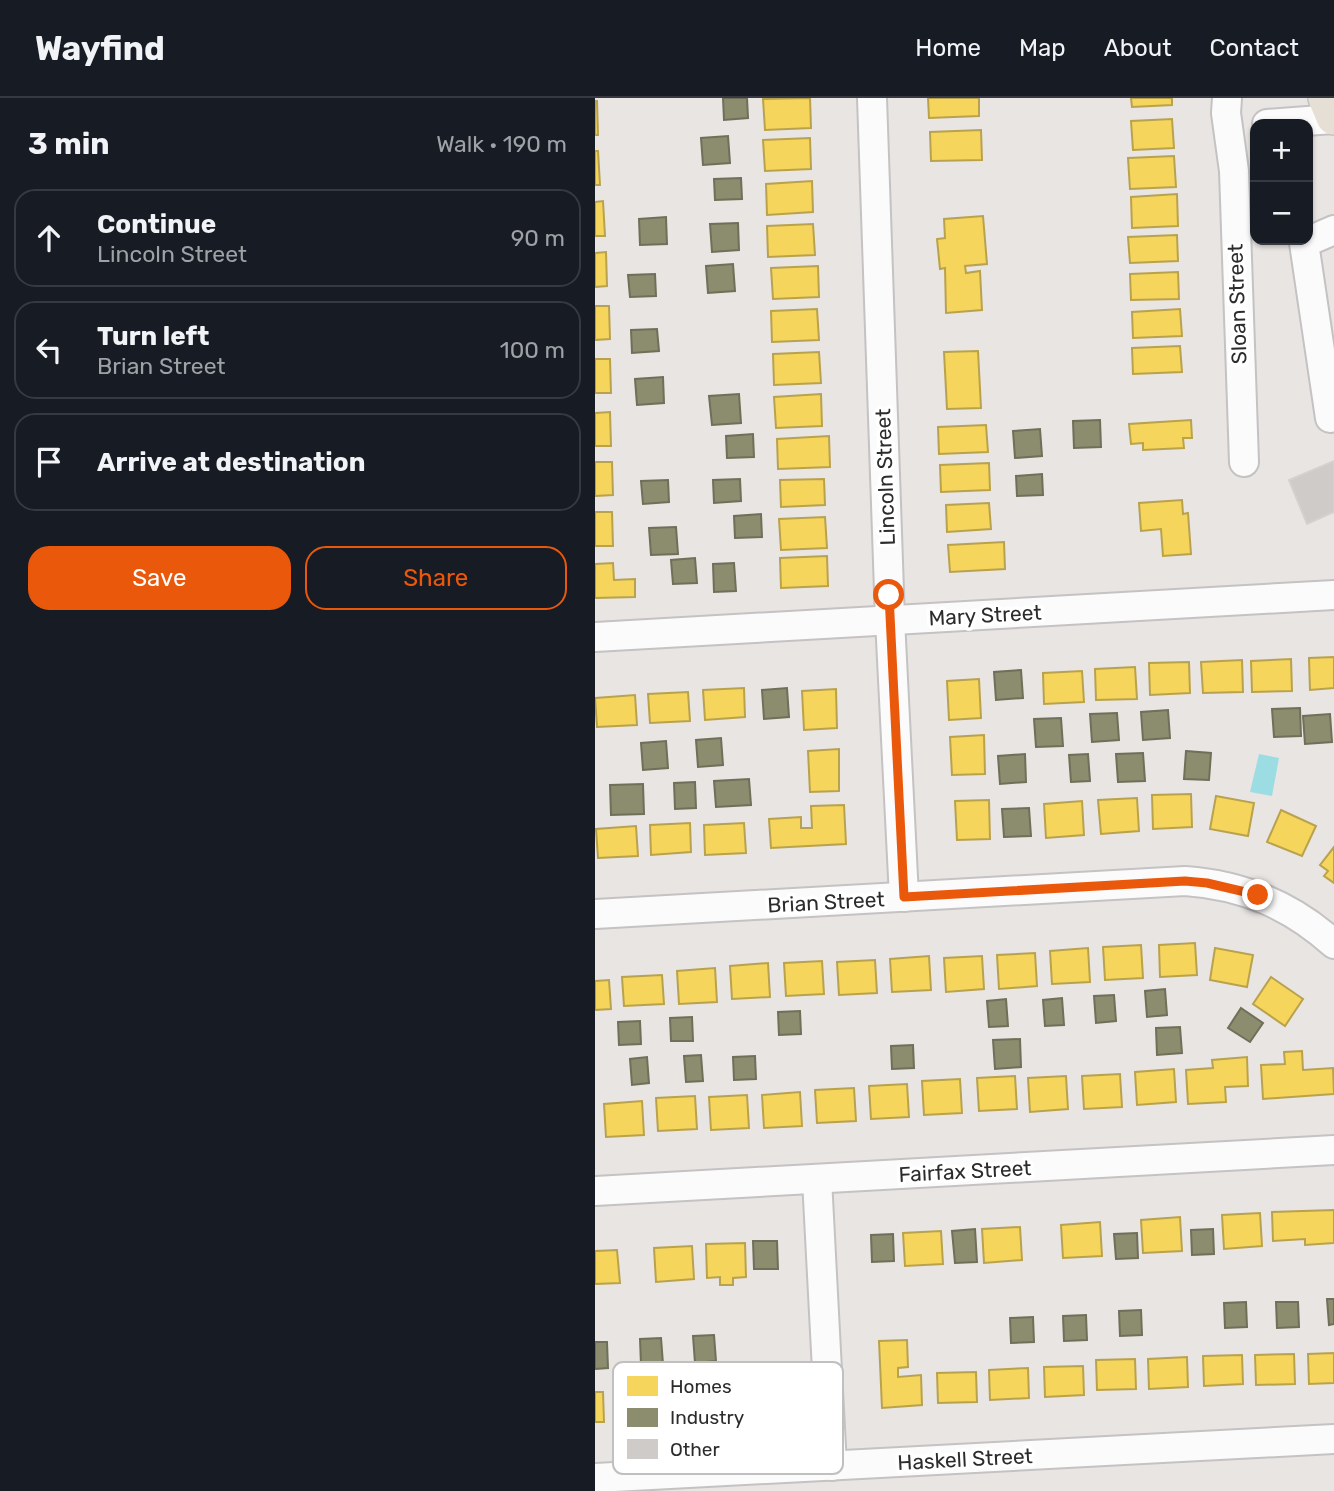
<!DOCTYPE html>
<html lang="en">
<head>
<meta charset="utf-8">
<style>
	body { margin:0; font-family:Rubik,sans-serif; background:#20242c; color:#f1f3f6 }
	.controls { position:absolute; right:21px; top:21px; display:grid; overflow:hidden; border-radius:14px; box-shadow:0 2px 5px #0004 }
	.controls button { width:63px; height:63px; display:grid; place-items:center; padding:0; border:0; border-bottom:2px solid #363941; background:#171b24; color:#f1f3f6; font:35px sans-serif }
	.stop { position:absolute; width:21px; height:21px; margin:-16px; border:5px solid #ea580c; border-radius:50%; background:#fff }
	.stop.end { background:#ea580c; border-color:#fff; box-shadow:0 2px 7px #0008 }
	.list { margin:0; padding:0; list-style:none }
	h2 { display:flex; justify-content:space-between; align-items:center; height:91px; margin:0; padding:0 28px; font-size:30px }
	h2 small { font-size:23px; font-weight:400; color:#9ea1a6 }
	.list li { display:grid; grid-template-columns:46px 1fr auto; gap:21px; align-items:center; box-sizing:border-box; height:98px; margin:0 14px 14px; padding:0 14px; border:2px solid #363941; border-radius:21px }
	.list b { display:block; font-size:26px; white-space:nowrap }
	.list p { margin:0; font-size:23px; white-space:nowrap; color:#9ea1a6 }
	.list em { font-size:23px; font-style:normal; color:#9ea1a6 }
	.actions { display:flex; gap:14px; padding:21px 28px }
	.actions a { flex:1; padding:16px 0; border:2px solid #ea580c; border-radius:21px; text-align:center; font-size:24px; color:#ea580c }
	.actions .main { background:#ea580c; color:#fff }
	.icon { flex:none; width:38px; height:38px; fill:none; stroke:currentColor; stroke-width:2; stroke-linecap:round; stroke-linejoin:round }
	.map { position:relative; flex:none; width:739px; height:1393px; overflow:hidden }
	header { display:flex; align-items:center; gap:42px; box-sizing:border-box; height:98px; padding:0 35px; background:#171b24; border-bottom:2px solid #363941 }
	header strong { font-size:33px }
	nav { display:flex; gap:38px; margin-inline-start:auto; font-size:24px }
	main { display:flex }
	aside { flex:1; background:#171b24 }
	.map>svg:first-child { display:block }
	.water { fill:#9cdde4 }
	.homes { fill:#f6d55c; stroke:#b9a24e; stroke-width:2 }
	.industry { fill:#8c8c6e; stroke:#6f6f5a; stroke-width:2 }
	.building { fill:#cecbc9; stroke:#d4d1ce; stroke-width:2 }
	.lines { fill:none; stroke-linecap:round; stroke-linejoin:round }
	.minor-casing { stroke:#c4c2c2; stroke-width:32 }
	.major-casing { stroke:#c5c3c2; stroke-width:38 }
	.minor { stroke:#fcfbfb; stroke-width:28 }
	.major { stroke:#e6dfd5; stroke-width:35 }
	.route { stroke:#ea580c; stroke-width:9 }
	.labels { text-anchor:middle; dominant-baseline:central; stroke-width:7; stroke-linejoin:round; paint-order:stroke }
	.street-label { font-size:21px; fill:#2c2c2c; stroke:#fff }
	.key { fill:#fff; stroke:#c0c0c0; stroke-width:2 }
	.key-label { font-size:19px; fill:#2c2c2c }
</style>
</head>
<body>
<header>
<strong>Wayfind</strong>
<nav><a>Home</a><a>Map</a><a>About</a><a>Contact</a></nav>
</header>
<main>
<aside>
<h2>3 min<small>Walk · 190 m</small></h2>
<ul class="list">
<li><svg class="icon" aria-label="ahead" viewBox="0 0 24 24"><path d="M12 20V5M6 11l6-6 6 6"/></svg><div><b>Continue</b><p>Lincoln Street</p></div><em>90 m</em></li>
<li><svg class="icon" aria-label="left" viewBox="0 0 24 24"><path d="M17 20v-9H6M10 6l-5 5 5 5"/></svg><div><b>Turn left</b><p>Brian Street</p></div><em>100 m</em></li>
<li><svg class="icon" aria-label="arrive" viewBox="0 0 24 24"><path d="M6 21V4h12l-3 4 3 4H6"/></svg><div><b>Arrive at destination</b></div></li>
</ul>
<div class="actions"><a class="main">Save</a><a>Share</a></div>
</aside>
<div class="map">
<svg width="739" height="1393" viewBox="0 0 739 1393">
	<rect width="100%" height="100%" fill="#e9e5e2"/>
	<path class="water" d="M664,656L684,660L677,698L655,694Z"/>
	<g class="homes">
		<path d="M215,0L216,30L170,32L168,1Z"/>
		<path d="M333,0H384V18L334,20Z"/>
		<path d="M536,0H577V7L537,9Z"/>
		<path d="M0,3H2L3,37H0Z"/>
		<path d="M577,21L579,50L538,52L536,23Z"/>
		<path d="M386,32L387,62L336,63L335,34Z"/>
		<path d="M215,40L216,71L170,73L168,42Z"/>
		<path d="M0,53H3L5,87H0Z"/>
		<path d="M579,58L581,89L535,91L533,60Z"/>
		<path d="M217,83L218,114L172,117L171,86Z"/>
		<path d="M582,96L583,128L537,130L536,99Z"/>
		<path d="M8,103L10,138H0V104Z"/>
		<path d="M388,118L392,166L370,168L371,175L385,173L387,212L351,215L350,170L345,171L342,141L350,140L349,121Z"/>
		<path d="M218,126L220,157L173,159L172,128Z"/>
		<path d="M582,137L583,163L535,165L533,139Z"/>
		<path d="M11,154L12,188L0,189V155Z"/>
		<path d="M223,168L224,199L178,201L176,170Z"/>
		<path d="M583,174L584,201L536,202L535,176Z"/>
		<path d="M0,208H14L15,241L0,242Z"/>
		<path d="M222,211L224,242L177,244L176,213Z"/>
		<path d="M585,211L587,238L538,240L537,214Z"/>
		<path d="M585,248L587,274L538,276L537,250Z"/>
		<path d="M383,253L386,310L352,311L349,254Z"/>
		<path d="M224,254L226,285L179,287L178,256Z"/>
		<path d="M0,261H15L16,295H0Z"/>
		<path d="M226,296L227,328L181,330L179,299Z"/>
		<path d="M15,314L16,348H0V315Z"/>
		<path d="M596,322L597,340H588L589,350L548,352V345L536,346L534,326Z"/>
		<path d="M391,327L393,354L344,356L343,329Z"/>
		<path d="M234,338L235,369L183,371L182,341Z"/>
		<path d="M0,364H17L18,397L0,398Z"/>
		<path d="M394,365L395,392L346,394L345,367Z"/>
		<path d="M229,381L230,407L186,409L185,382Z"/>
		<path d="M587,402L588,416L593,415L596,456L568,458L566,431L546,433L544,405Z"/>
		<path d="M394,405L396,431L352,434L351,407Z"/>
		<path d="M0,414H17L18,448H0Z"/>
		<path d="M230,419L232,450L186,452L184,421Z"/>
		<path d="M409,444L410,471L355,474L353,447Z"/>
		<path d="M232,458L233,488L186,490L185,460Z"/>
		<path d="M18,465L19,482L40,481V499L0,500V466Z"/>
		<path d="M739,559V590L715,592L714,560Z"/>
		<path d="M696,561L697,593L657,594L656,563Z"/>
		<path d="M647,562L648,594L608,595L606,564Z"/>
		<path d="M594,564L595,595L555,597L554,565Z"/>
		<path d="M540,569L542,601L501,602L500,571Z"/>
		<path d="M487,573L489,604L449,606L448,575Z"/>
		<path d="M384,581L386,620L354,622L352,583Z"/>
		<path d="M149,590L150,619L110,622L108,592Z"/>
		<path d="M241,591L242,630L209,632L207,593Z"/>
		<path d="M93,594L95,623L55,625L53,596Z"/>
		<path d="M40,597L42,627L2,629L0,600Z"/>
		<path d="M389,637L390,676L357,677L355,639Z"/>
		<path d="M244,651V693L215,694L213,653Z"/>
		<path d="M596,696L597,729L558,731L557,697Z"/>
		<path d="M621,698L659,705L653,738L615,731Z"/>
		<path d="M542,700L544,733L506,736L503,702Z"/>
		<path d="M394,702L395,741L362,742L360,703Z"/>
		<path d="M487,703L489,737L451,740L449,706Z"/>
		<path d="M249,707L251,746L176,750L174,721L206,719V730H217L216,708Z"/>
		<path d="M686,712L721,728L707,758L672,744Z"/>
		<path d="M95,725L96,754L56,757L55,727Z"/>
		<path d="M149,725L151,755L110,757L109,727Z"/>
		<path d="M41,728L43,758L3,760L1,731Z"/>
		<path d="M739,749V785L729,778L733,773L725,767Z"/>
		<path d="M600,845L602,877L565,879L564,847Z"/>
		<path d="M546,847L548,880L510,882L508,849Z"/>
		<path d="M493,850L495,884L457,886L455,853Z"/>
		<path d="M620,850L658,857L652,889L615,882Z"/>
		<path d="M440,855L442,888L404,891L402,857Z"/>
		<path d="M334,858L336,892L297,894L295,861Z"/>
		<path d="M387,858L389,891L351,894L349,860Z"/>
		<path d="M280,862L282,895L244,897L242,864Z"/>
		<path d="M227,863L229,896L191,898L189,865Z"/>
		<path d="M173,865L175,899L137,901L135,868Z"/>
		<path d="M120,870L122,904L84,906L82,873Z"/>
		<path d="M67,877L69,906L29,908L27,879Z"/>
		<path d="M676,879L708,901L690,928L658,906Z"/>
		<path d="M14,882L16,911L0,912V883Z"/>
		<path d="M707,953L708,972L738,970L739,996L668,1001L666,967L690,966L689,954Z"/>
		<path d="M652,959L653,988L630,989L631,1004L593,1006L591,972L618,970L617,962Z"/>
		<path d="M579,971L581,1004L542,1007L540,974Z"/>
		<path d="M525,976L527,1009L489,1011L487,978Z"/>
		<path d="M420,978L422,1011L384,1013L382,980Z"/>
		<path d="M471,978L473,1011L435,1014L433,980Z"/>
		<path d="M365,981L367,1015L329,1017L327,983Z"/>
		<path d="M312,986L314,1019L276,1021L274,988Z"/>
		<path d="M259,990L261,1023L222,1025L220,992Z"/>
		<path d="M205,994L207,1028L169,1030L167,997Z"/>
		<path d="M152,997L154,1030L116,1032L114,999Z"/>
		<path d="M100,998L102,1031L63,1033L61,1000Z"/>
		<path d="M47,1003L49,1037L11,1039L9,1006Z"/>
		<path d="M739,1112V1145L710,1147V1141L678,1143L677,1114Z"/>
		<path d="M665,1115L667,1148L629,1151L627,1117Z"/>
		<path d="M585,1119L587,1153L548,1155L546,1122Z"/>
		<path d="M505,1124L507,1158L468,1160L466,1127Z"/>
		<path d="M425,1129L427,1162L389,1165L387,1131Z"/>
		<path d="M346,1133L348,1166L310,1168L308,1135Z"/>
		<path d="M150,1145L151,1179L138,1180V1187H125V1179L112,1180L111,1146Z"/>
		<path d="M97,1148L99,1181L61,1184L59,1150Z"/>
		<path d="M22,1152L25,1185L0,1186V1153Z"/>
		<path d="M312,1242L313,1269L303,1270V1279L326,1277L327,1307L287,1310L284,1243Z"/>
		<path d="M739,1255V1285L714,1286L713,1256Z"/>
		<path d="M699,1256L700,1286L661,1287L660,1257Z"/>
		<path d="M647,1257L648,1286L609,1288L608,1258Z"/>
		<path d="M592,1259L593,1289L554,1291L553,1261Z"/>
		<path d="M540,1261L541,1291L502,1292L501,1262Z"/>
		<path d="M488,1268L489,1297L450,1299L449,1269Z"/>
		<path d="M433,1270L434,1300L395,1302L394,1272Z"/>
		<path d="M381,1274L382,1304L343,1305L342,1275Z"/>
		<path d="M0,1294H8L9,1324H0Z"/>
	</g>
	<g class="industry">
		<path d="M128,0H152L153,20L129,22Z"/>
		<path d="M133,38L135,65L108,67L106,40Z"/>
		<path d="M146,80L147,101L120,102L119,81Z"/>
		<path d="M71,119L72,146L45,147L44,121Z"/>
		<path d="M143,125L144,152L117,154L115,126Z"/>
		<path d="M138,166L140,193L113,195L111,168Z"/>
		<path d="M60,176L61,198L35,199L33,177Z"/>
		<path d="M62,231L64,253L37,255L36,232Z"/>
		<path d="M68,279L69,305L42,307L40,281Z"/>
		<path d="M144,296L146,325L117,327L114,298Z"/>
		<path d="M505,322L506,349L479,350L478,323Z"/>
		<path d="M445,331L447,358L420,360L418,333Z"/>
		<path d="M158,336L159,359L132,360L131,338Z"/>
		<path d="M447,376L448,397L422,398L421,378Z"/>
		<path d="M145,381L146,403L119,405L118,382Z"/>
		<path d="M73,382L74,404L48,406L46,383Z"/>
		<path d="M166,416L167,439L140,440L139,418Z"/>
		<path d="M81,429L83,456L56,457L54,430Z"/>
		<path d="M100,460L102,485L78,486L76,462Z"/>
		<path d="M139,465L141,493L119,494L118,466Z"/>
		<path d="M426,572L428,600L401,602L399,574Z"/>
		<path d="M192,590L194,619L169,621L167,592Z"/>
		<path d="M705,610L706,638L679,639L677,611Z"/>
		<path d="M573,612L575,640L548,642L546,614Z"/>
		<path d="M522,615L524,642L497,644L495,616Z"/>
		<path d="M735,616L737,644L710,646L708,618Z"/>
		<path d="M466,620L468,648L441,649L439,621Z"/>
		<path d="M126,640L128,667L103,669L101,642Z"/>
		<path d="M71,643L73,670L48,672L46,645Z"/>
		<path d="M591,653L616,655L614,682L589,681Z"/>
		<path d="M548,655L550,683L523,684L521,656Z"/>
		<path d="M430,656L431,684L405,686L403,658Z"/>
		<path d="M493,656L495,683L476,684L474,657Z"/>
		<path d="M154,681L156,707L121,709L119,683Z"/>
		<path d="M100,684L101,710L80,711L79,685Z"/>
		<path d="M48,686L49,716L16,717L15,687Z"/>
		<path d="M434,710L436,738L409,739L407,711Z"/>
		<path d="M570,891L572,917L552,919L550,893Z"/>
		<path d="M519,897L521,923L501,925L499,898Z"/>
		<path d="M467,900L469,927L450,928L448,902Z"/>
		<path d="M411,901L413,928L394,929L392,903Z"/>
		<path d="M646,910L668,925L655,944L633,930Z"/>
		<path d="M205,913L206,936L184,937L183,914Z"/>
		<path d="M97,919L98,943H76L75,920Z"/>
		<path d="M45,923L46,946L24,947L23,924Z"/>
		<path d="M585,929L587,955L562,957L561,930Z"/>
		<path d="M425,941L426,969L400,971L398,942Z"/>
		<path d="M318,947L319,970L297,971L296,948Z"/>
		<path d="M106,957L108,983L91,984L89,958Z"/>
		<path d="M160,958L161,981L139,982L138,959Z"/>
		<path d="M52,959L54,985L37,987L35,961Z"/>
		<path d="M380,1131L382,1164L360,1165L357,1133Z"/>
		<path d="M618,1131L619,1156L597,1157L596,1132Z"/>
		<path d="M542,1135L543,1160L521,1161L519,1136Z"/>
		<path d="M298,1136L299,1163L277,1164L276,1137Z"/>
		<path d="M158,1143H182L183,1171H159Z"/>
		<path d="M732,1201H739V1226L734,1227Z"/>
		<path d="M651,1204L652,1229L630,1230L629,1205Z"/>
		<path d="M681,1204H703L704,1229L682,1230Z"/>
		<path d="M546,1212L547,1237L525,1238L524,1213Z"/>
		<path d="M491,1217L492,1242L469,1243L468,1218Z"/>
		<path d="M438,1219L439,1244L416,1245L415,1220Z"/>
		<path d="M119,1237L121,1263L100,1265L98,1238Z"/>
		<path d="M66,1240L68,1266L46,1267L45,1241Z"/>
		<path d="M0,1244H12L13,1270L0,1271Z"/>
	</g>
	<path class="building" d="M739,363V414L712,426L694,382Z"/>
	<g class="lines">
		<defs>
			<g id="minor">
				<path d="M277,0L295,522L309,799"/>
				<path d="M632,0L631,15L639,73L649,364"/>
				<path d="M672,26L739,21"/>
				<path d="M739,132L709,145L735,320L739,319"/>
				<path d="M0,539L739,497"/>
				<path d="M0,816L590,783C648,787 696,807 739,846"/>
				<path d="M222,1081L237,1368"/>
				<path d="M0,1093L739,1052"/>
				<path d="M0,1380L739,1341"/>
			</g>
			<path id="major" d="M731,0L739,19"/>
		</defs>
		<use href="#minor" class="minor-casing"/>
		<use href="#major" class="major-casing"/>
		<use href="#minor" class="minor"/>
		<use href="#major" class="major"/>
	</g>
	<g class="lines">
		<path class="route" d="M294,497L309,799L590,783L612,785L663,797"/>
	</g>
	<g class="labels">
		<g class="street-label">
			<text transform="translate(642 206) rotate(-92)">Sloan Street</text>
			<text transform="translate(290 379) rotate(-92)">Lincoln Street</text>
			<text transform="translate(390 517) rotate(-3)">Mary Street</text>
			<text transform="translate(231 804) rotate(-3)">Brian Street</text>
			<text transform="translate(370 1073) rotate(-3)">Fairfax Street</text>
			<text transform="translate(370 1361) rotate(-3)">Haskell Street</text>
		</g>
	</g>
	<rect x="18" y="1264" width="230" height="112" rx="10" class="key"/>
	<rect x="32" y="1278" width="31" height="20" fill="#f6d55c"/>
	<rect x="32" y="1310" width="31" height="19" fill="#8c8c6e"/>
	<rect x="32" y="1341" width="31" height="20" fill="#cecbc9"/>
	<g class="key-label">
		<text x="75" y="1295">Homes</text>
		<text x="75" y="1326">Industry</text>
		<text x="75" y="1358">Other</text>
	</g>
</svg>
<div class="controls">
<button>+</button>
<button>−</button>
</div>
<div class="stop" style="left:294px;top:497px"></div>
<div class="stop end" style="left:663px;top:797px"></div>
</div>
</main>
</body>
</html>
